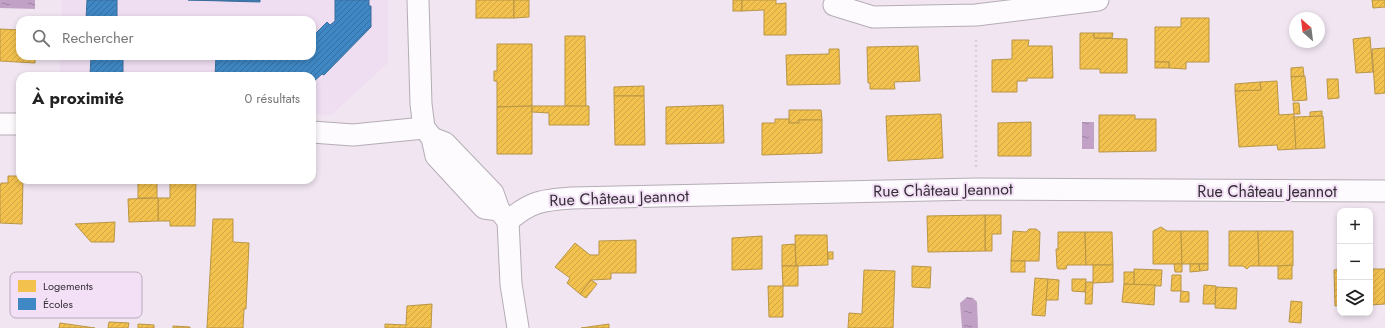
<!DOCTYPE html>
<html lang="fr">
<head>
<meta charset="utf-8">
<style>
	body { margin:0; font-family:Jost,sans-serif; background:#f6f6f6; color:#222 }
	.controls { position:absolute; right:12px; bottom:12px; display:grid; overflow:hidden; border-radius:8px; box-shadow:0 2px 6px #0003 }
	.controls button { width:36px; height:36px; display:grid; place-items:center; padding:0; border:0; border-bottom:1px solid #e0e0e0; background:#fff; color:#222; font:20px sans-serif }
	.compass { position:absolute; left:1289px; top:12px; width:36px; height:36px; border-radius:50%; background:#fff; box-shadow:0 2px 6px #0003; rotate:332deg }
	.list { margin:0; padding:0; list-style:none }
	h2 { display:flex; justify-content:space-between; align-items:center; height:52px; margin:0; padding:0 16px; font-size:17px }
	h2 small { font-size:13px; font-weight:400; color:#767676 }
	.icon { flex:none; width:22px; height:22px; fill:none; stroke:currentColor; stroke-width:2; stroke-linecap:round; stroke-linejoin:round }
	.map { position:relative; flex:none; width:1385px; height:328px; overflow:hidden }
	.search { position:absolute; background:#fff; box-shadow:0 2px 6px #0003; left:16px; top:16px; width:300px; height:44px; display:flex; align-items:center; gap:10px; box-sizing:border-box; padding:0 14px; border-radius:12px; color:#767676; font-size:15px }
	.panel { position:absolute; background:#fff; box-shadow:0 2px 6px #0003; left:16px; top:72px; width:300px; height:112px; border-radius:12px }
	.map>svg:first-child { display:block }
	.built { fill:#efddf2 }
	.water { fill:url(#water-ripples) }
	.homes { fill:url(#homes-hatch); stroke:#b99547 }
	.schools { fill:url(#schools-hatch); stroke:#3c6d9a }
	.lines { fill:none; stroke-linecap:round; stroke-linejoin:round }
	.street-casing { stroke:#b5adb6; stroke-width:23 }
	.path { stroke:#d6d2d6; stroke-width:2.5; stroke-dasharray:2 3; stroke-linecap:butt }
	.street { stroke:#fdfbfd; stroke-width:21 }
	.labels { text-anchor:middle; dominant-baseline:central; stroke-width:4; stroke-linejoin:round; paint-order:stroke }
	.street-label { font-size:16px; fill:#352e36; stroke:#f3e0f6 }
	.key { fill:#f3e0f6; stroke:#baabbc; stroke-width:1 }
	.key-label { font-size:11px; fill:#352e36 }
</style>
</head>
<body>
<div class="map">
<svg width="1385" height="328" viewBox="0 0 1385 328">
	<defs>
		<pattern id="water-ripples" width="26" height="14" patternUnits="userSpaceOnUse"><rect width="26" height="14" fill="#c1a2c6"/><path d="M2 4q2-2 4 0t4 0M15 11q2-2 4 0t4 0" fill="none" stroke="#9e84a2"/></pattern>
		<pattern id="homes-hatch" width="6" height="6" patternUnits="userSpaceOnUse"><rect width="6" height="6" fill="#f2c14e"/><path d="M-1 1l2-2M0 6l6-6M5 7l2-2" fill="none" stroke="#d0a645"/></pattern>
		<pattern id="schools-hatch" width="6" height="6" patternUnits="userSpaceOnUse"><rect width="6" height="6" fill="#3f88c5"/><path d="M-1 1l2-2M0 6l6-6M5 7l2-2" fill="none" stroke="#3670a1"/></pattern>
	</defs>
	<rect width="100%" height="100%" fill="#f0e5f1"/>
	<path class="built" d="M62,0H388V63L331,115L312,114V76H60V56H312V20H61Z"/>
	<g class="water">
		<path d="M0,0H35V9L0,8Z"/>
		<rect x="1082" y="122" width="12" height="27"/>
		<path d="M967,297L973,298L977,302L978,328H962L960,303Z"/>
	</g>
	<g class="homes">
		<rect x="476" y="0" width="38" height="18"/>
		<path d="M514,0H529V17L514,18Z"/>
		<rect x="733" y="0" width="9" height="11"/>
		<path d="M742,0H776V4L786,3V35H764V10L742,11Z"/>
		<path d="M1372,0H1385V7L1373,8Z"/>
		<path d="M1181,18H1209V62H1186V69L1169,68V62H1155V27H1181Z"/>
		<path d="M0,29L20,30V56H35V63L0,61Z"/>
		<path d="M1080,33H1094V38L1127,39V73H1100V69H1080Z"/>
		<path d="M1094,33H1113L1112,38H1094Z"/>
		<path d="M565,36H585L586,107L565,106Z"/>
		<path d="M1370,37L1373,72L1356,73L1353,39Z"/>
		<path d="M1012,40H1029L1028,46H1052L1053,78H1027V81H1017V92H992V60L1012,59Z"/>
		<path d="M497,44H532V106L497,107V81H494V71H497Z"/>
		<path d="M918,46L920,81L894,82L895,89H870V83H868L867,47Z"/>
		<path d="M1385,48V93L1375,94L1372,49Z"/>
		<path d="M829,49H839L840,84L787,85L786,55L829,54Z"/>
		<rect x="1155" y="62" width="14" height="6"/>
		<path d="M1303,67L1304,76L1291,77V68Z"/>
		<path d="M1305,76L1307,100L1293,101L1291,77Z"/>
		<path d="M1327,79H1338L1339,98L1328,99Z"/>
		<path d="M1277,81L1279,115L1294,114L1296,149L1278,150L1277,145L1239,147L1235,91L1261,90L1260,82Z"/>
		<path d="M1260,82L1261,90L1235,91V84Z"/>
		<path d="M644,86V96H614V87Z"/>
		<path d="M614,96H644L645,145H615Z"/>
		<path d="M1293,103H1299L1300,114H1294Z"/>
		<path d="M723,105L724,143L666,144V107Z"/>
		<path d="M532,106V154H497V107Z"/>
		<path d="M532,106H589V125H549V113L532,112Z"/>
		<path d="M789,110H821L822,120H799V123H789Z"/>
		<path d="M1322,111V116L1310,117V112Z"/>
		<path d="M941,114L943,158L888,161L886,116Z"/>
		<path d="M1099,115H1135V119H1156V151L1099,152Z"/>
		<path d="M1323,116L1325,148L1296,149L1294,117Z"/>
		<path d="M775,119H789V123H799V120H822V153L762,155V123H775Z"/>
		<path d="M1031,122V156H998V123Z"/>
		<path d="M8,176H20V180H23L22,224L0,223V186L1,183H8Z"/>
		<path d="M170,180H196L195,226H170V221H158V198H170Z"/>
		<path d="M138,181L157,182V198H138Z"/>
		<path d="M158,198V221L129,222L128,199Z"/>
		<path d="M985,215H1001V234H992V251H985Z"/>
		<path d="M985,215V251L928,252L927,216Z"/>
		<path d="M213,219H233V242L249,243L246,309H244L243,328H207Z"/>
		<path d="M115,222L114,242H91L75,224Z"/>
		<path d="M1161,227L1167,231H1181L1182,264H1153V231Z"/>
		<path d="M1029,229H1036L1040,232L1039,261H1011L1013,231L1026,232Z"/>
		<path d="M1181,231H1208V264H1182Z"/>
		<path d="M1229,231H1258L1259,266H1250L1247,269L1243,266H1229Z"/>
		<path d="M1258,231H1293V266H1259Z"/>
		<path d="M1058,232H1085L1086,265H1067L1066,269H1058L1057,267L1056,249H1058Z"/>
		<path d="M1085,232H1112L1113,265H1086Z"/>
		<path d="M795,235H827L828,265L796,266Z"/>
		<path d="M762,236V269L732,270V238Z"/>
		<path d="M636,240V273H611V279L591,280L580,294L567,283L570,278L555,267L575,243L590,255H599V241Z"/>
		<path d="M795,244L796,266H782V245Z"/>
		<rect x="828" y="252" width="5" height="7"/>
		<rect x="1011" y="261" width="14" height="11"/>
		<path d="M1174,264H1182V272H1175Z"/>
		<path d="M1190,264H1199L1200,271L1190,272Z"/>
		<path d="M1199,264H1208V270L1200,271Z"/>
		<path d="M1093,265H1113V282L1093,283Z"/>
		<path d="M1292,265V279H1278V266Z"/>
		<path d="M782,266H798V286H783Z"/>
		<path d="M912,266L931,267L930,288L912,287Z"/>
		<path d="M1134,269L1162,270L1161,286L1134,285Z"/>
		<path d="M1340,269V305L1335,306L1334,270Z"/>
		<path d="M1370,269H1385V304L1370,305Z"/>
		<path d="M864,270L895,271L893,328H848L849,313L862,314Z"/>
		<path d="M1124,272H1134V285L1124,284Z"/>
		<path d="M1172,275H1181V291H1171Z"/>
		<path d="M1035,278L1048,279L1045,316L1032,315Z"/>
		<path d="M1048,279L1059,280L1058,300H1046Z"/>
		<path d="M1072,279H1086L1085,292L1072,291Z"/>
		<path d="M591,280L597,284L586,298L580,294Z"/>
		<path d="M1086,282H1093L1092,304H1085Z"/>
		<path d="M1124,284L1155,285L1154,305L1122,302Z"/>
		<path d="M1204,285L1216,286L1215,304H1203Z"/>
		<path d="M768,286H783V317H769Z"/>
		<path d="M1216,287L1237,288L1236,309L1215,308Z"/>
		<path d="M1181,291L1189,292V302H1180Z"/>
		<path d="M1291,301L1302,302L1301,323L1289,322Z"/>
		<path d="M432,304L431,328H385V324L406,325L407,306Z"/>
		<path d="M109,322L129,323L128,328H108Z"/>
		<path d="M60,323L95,328H59Z"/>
		<path d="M138,324L154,325V328H138Z"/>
		<path d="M609,324V328H581Z"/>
		<path d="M173,326L190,327V328H173Z"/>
	</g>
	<g class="schools">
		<path d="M87,0H117V20H86Z"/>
		<path d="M188,0H260V2Z"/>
		<path d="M335,0H369V6H371V27L324,75L322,74L312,83V76H215L216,56H312V37L327,22L330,25L335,21Z"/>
		<path d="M91,56H123V76H90Z"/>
	</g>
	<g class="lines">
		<defs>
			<g id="street">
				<path d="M418,0L421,104L424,128"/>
				<path d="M834,5L873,17L976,15L1098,0"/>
				<path d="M0,124H20"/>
				<path d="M426,130L432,138L436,156L484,208L499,210"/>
				<path d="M312,132L353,135L424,128"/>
				<path d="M432,138L445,143L493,193L499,210L508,221L511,284L518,328"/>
				<path d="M508,221C531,201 543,200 572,198L976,189L1385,191"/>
			</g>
		</defs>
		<use href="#street" class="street-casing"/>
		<path class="path" d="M976,167V38"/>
		<use href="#street" class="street"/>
	</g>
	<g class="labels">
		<g class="street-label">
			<text transform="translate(943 190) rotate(-1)">Rue Château Jeannot</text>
			<text x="1267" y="191">Rue Château Jeannot</text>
			<text transform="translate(619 198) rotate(-2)">Rue Château Jeannot</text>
		</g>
	</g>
	<rect x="10" y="272" width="132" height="46" rx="6" class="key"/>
	<rect x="18" y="280" width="18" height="12" fill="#f2c14e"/>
	<rect x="18" y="298" width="18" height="12" fill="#3f88c5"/>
	<g class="key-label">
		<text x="43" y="290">Logements</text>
		<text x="43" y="308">Écoles</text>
	</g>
</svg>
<div class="controls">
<button>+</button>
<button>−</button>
<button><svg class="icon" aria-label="layers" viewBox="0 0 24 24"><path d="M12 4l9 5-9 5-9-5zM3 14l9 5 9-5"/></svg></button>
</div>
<svg class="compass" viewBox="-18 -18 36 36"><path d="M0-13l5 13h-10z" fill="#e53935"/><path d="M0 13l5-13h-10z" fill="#767676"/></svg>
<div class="search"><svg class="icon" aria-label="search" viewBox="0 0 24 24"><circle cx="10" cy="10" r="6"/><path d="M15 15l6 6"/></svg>Rechercher</div>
<section class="panel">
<h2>À proximité<small>0 résultats</small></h2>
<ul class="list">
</ul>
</section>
</div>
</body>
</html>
